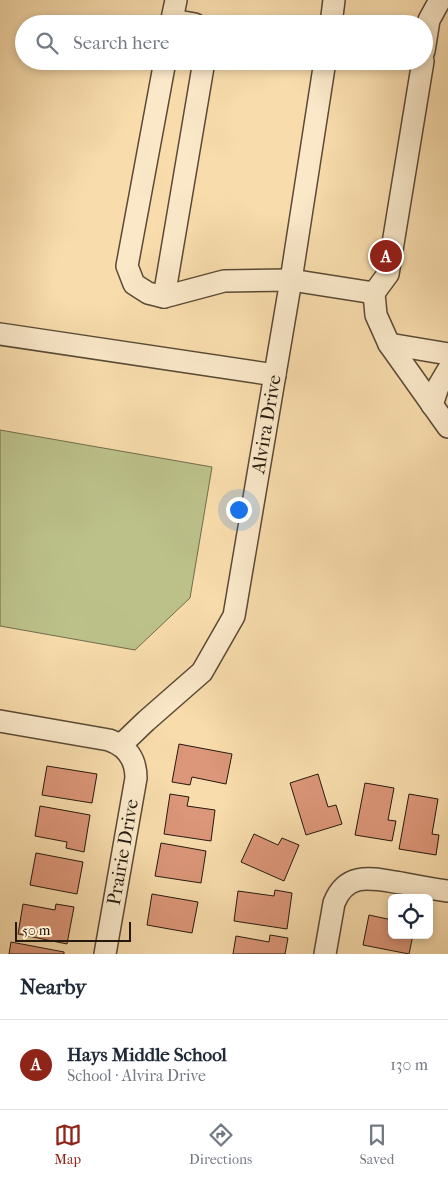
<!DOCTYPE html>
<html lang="en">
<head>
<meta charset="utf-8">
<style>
	body { margin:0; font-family:"IM FELL French Canon",serif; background:#f2f2f3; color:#1f2937 }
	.controls { position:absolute; right:15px; bottom:15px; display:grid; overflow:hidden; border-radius:8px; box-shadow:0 2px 8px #0003 }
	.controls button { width:45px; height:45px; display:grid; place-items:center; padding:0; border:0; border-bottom:1px solid #e0e1e3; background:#fff; color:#1f2937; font:25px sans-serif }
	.scale { position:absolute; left:15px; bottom:12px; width:116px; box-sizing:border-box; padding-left:5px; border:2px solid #25190e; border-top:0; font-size:14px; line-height:18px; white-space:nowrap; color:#25190e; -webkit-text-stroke:4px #fae8c9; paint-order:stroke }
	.you { position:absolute; left:238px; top:509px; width:18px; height:18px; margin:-12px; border:4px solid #fff; border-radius:50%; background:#1a73e8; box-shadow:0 0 0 8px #1a73e833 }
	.badge { display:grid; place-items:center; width:32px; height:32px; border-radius:50%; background:#8f2418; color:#fff; font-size:16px; font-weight:700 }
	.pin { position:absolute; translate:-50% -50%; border:2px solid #fff; box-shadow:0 1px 5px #0006 }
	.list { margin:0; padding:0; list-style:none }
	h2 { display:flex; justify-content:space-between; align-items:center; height:65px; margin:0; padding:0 20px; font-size:21px }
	h2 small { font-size:16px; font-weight:400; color:#747a83 }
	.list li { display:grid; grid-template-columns:32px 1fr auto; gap:15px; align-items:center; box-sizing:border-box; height:90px; padding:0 20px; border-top:1px solid #e0e1e3 }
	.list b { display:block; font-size:19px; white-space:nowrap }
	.list p { margin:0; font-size:16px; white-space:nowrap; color:#747a83 }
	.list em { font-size:16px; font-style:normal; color:#747a83 }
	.icon { flex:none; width:28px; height:28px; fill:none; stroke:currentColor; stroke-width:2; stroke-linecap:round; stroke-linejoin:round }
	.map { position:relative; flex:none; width:448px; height:954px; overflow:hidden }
	.search { position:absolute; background:#fff; box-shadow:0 2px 8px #0003; left:15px; right:15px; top:15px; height:55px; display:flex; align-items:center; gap:12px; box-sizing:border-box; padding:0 18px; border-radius:28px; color:#747a83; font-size:19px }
	.sheet { height:155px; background:#fff }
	nav { display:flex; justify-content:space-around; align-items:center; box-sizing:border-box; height:70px; border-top:1px solid #e0e1e3; background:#fff; font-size:14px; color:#747a83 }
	nav a { display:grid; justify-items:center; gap:2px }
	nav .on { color:#8f2418 }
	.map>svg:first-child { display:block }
	.green { fill:#bcc18a; stroke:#706d4c }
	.building { fill:#dc9679; stroke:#25190e }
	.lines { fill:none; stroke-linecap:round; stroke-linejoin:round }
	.minor-casing { stroke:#5a4a36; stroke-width:24 }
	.minor { stroke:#fae8c9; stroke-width:21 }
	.labels { text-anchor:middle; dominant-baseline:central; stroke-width:4.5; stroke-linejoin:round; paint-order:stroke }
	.street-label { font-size:19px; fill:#25190e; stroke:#fae8c9 }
</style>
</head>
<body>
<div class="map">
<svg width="448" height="954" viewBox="0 0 448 954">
	<rect width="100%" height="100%" fill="#f8dcac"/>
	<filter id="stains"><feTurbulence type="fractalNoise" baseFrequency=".004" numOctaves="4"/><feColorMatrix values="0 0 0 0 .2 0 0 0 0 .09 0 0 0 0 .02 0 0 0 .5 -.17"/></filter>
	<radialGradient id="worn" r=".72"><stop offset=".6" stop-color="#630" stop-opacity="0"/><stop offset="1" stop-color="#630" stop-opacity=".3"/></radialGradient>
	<path class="green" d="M0,430L212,467L190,598L135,650L0,626Z"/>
	<g class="building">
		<path d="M179,744L232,754L226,784L192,777L190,785L172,782Z"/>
		<path d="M47,766L97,774L92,803L42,795Z"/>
		<path d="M318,774L328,807L336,805L342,824L306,835L290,783Z"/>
		<path d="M365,783L394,788L388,820L396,821L392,841L355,835Z"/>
		<path d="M170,794L189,797L187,806L215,810L211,841L164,834Z"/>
		<path d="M409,794L438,799L432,834L439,835L436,855L399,849Z"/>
		<path d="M40,806L90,815L84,852L66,848L67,842L35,836Z"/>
		<path d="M254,834L278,845L282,838L299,845L284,881L241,862Z"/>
		<path d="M161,843L206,851L201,883L155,876Z"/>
		<path d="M36,853L83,862L77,894L30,885Z"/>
		<path d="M275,890L292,893L287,929L234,921L238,891L274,896Z"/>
		<path d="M152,894L198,902L192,933L147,925Z"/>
		<path d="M23,904L55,910L56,904L74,907L67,944L18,934Z"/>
		<path d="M369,915L392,920V935H413L409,954L363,945Z"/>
		<path d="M270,935L288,938L285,954H233L236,936L269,942Z"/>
		<path d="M11,942L64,952V954H9Z"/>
	</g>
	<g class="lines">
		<defs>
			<g id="minor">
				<path d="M172,20L195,24"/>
				<path d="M171,24L176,0"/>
				<path d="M331,24L334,0"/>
				<path d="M424,51L429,20L440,0"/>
				<path d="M165,61L127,266L134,284L148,293L164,297L224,281L291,280L374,293"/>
				<path d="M423,61L388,274L374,293L376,315L389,344L448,427"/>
				<path d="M164,297L204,61"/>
				<path d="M0,334L275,375"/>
				<path d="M389,344L448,354"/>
				<path d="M432,405L438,387L448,370"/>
				<path d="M0,721L109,740C127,746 136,759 136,778L105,954"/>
				<path id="s1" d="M121,745L146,721L202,672L234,616L291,280L325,61"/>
				<path d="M325,954L334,903C347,870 374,879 401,883C417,886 432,889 448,891"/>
			</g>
		</defs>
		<use href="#minor" class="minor-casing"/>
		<use href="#minor" class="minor"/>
	</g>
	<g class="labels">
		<g class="street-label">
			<text stroke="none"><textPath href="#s1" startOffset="368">Alvira Drive</textPath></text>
			<text transform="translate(123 852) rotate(-80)">Prairie Drive</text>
		</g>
	</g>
	<rect width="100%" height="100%" filter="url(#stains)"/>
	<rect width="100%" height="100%" fill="url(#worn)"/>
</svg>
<div class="controls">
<button><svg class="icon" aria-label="locate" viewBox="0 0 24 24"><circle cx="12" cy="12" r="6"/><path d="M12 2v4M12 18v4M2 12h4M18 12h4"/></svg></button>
</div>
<div class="scale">50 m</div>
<div class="you"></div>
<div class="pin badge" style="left:386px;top:256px">A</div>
<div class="search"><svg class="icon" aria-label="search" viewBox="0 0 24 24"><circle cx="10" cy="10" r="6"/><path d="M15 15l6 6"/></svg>Search here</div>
</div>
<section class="sheet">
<h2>Nearby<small></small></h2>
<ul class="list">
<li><span class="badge">A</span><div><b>Hays Middle School</b><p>School · Alvira Drive</p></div><em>130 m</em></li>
</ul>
</section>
<nav>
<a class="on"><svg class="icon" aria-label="map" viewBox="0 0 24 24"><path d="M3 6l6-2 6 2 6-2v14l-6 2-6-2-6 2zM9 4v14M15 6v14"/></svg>Map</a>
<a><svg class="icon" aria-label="directions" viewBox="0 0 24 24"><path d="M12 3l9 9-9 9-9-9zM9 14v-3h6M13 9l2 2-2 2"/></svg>Directions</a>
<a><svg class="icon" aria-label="saved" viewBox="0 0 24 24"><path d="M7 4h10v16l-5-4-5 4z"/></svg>Saved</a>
</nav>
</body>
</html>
